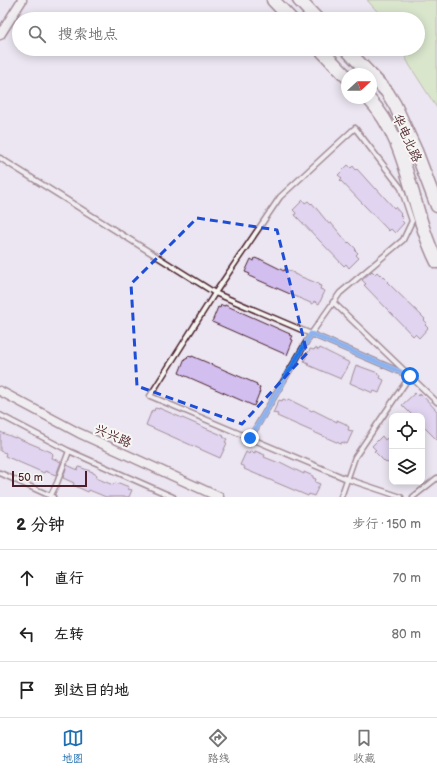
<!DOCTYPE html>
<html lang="zh">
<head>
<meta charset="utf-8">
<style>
	body { margin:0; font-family:"Balsamiq Sans","LXGW WenKai TC",sans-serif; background:#f2f2f2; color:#222 }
	.controls { position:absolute; right:12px; bottom:12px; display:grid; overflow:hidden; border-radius:8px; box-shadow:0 2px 10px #0003 }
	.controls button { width:36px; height:36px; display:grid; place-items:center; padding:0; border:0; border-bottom:1px solid #e0e0e0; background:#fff; color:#222; font:20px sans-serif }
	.compass { position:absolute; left:341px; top:68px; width:36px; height:36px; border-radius:50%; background:#fff; box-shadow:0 2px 10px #0003; rotate:69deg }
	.scale { position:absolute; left:12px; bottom:10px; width:75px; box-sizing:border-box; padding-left:4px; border:2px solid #4a1f2b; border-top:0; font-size:11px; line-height:14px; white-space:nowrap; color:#4a1f2b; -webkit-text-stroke:3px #f6f6f2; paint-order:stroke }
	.stop { position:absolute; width:12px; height:12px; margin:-9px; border:3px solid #1a73e8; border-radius:50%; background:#fff }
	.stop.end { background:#1a73e8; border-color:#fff; box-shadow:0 1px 4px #0008 }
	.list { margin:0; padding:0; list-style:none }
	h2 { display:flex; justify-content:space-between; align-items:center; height:52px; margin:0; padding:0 16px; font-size:17px }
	h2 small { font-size:13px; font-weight:400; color:#767676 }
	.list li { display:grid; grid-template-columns:26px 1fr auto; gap:12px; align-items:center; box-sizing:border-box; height:56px; padding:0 16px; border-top:1px solid #e0e0e0 }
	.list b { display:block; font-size:15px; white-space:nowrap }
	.list em { font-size:13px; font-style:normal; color:#767676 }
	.icon { flex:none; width:22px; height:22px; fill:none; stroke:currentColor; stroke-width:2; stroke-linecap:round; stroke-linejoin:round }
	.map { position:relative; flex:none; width:437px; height:497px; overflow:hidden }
	.search { position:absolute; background:#fff; box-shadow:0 2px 10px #0003; left:12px; right:12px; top:12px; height:44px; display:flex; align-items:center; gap:10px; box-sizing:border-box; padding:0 14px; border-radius:22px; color:#767676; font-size:15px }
	.sheet { height:220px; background:#fff }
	nav { display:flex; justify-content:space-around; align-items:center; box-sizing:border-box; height:56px; border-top:1px solid #e0e0e0; background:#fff; font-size:11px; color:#767676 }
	nav a { display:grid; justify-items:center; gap:2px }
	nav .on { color:#1f6fb2 }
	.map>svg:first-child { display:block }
	.green { fill:#c3e7a1; stroke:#868366 }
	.building { fill:#d2bff0; stroke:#4a1f2b }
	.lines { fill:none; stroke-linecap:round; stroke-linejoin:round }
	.lane-casing { stroke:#4a1f2b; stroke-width:7 }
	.street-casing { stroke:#4a1f2b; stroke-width:11 }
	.secondary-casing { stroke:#4a1f2b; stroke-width:15 }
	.lane { stroke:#f6f6f2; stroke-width:4 }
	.street { stroke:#f6f6f2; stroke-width:8 }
	.secondary { stroke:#f6f6f2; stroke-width:12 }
	.route { stroke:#1a73e8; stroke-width:5 }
	.marked { fill:none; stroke:#1d4ed8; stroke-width:3; stroke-dasharray:8 5; stroke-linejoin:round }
	.labels { text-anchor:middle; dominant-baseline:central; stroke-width:4; stroke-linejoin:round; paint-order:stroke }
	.street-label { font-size:13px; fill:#4a1f2b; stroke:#f6f6f2 }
</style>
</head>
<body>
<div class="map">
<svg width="437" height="497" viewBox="0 0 437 497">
	<rect width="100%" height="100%" fill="#ebe6f1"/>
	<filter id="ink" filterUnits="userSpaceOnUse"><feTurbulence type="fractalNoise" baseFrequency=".025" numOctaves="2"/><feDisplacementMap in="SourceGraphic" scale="8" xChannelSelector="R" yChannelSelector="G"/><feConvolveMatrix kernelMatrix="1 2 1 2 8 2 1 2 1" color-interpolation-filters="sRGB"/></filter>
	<g filter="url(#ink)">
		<path class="green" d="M367,0H437V108L410,66L401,49H418V19H384Z"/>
		<g class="building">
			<path d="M348,165L351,168L353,166L356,170L357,169L375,189L376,188L394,208L395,207L401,214L400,215L403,218L401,220L404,223L395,233L391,229L389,231L340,180L342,178L338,175Z"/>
			<path d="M303,200L305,203L308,201L311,204L312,203L329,224L331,223L348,243L349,242L356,249L355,250L358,253L356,255L359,258L349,268L346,264L344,266L295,215L296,213L293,210Z"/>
			<path d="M255,258L260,260V259L284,271L285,269L294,273V274L319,284L318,285L321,286L320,289L325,291L319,304L314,301L313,304L249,276L250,274L245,272L251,259L254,261Z"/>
			<path d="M372,271L375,274L377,272L380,275L381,274L388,281L387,282L425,319L424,320L427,323L425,325L428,328L419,338L415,334L413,336L364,285L366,284L362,280Z"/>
			<path d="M221,305L225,306V305L290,334L289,335L293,336L291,339L293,340L287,355L212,322L218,307L220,308Z"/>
			<path d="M315,348L319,350L320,348L350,363L341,379L308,365L309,363L304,361L310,349L314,350Z"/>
			<path d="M188,356L192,357V356L257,384L256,386L260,387L259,390L260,391L254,406L179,373L185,358L187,359Z"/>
			<path d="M356,365L378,373L377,374L381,376L380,378L384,380L379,393L374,391L373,393L350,383Z"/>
			<path d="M415,393L418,396L420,393L422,395L437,411V440L422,425V416H413L402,405Z"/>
			<path d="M283,399L288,401V399L312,411L313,410L337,422V420L346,424V425L349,427L348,430L353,431L347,444L342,442L341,444L277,416L278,414L273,413L279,400L282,401Z"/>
			<path d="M155,408L159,409V408L224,436L223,437L227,439L225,442L227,443L220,458L146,425L152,410L154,411Z"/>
			<path d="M0,432L15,438V437L51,452L53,454L52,458L61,462L56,475L45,471L44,473L5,456L6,453L0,451Z"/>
			<path d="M382,436L385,440L387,438L392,443V466L387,462L386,463L374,451L376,450L372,446Z"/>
			<path d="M250,451L255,453V451L265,455L264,457L279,463L280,462L304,474V472L313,476V478L316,479L315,482L320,484L314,496L309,494L308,496L244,469L245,467L240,465L246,452L249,454Z"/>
			<path d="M67,465L78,470L79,467L93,472V473L97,475L96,478L113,485L115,483L119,484V483L129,487L128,489L132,490L129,497H106L89,490L88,492L73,485L74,483L63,478Z"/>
		</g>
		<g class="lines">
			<defs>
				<g id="lane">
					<path d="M0,158L215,293L410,376L355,457L341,497"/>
					<path d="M333,302L437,402"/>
					<path d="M0,415L69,451L173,497"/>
					<path d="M250,438L311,334L340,293L403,240L412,221L401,188L355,128L280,197L215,293L150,396L347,479L401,497"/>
					<path d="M0,473L53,497"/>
					<path d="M50,497L57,483L69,451"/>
					<path d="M413,497L437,478"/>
				</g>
				<g id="street">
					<path d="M0,35L22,0"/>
					<path d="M0,391L79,433L219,497"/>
				</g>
				<g id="secondary">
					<path d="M273,0L291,19"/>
					<path d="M299,0L317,19"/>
					<path d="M320,49L347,77"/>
					<path d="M346,49L370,74"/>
					<path d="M371,75L387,92L395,105L416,151L437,206"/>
					<path d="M368,98C410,142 410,209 437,262"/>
				</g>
			</defs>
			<use href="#lane" class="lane-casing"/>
			<use href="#street" class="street-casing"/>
			<use href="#secondary" class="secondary-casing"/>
			<use href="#lane" class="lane"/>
			<use href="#street" class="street"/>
			<use href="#secondary" class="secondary"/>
		</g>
	</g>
	<g class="lines" filter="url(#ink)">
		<path class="route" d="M250,438L311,334L410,376"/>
	</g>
	<path d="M0 0H437V497H0ZM197,218L277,230L307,353L242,424L137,386L131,284Z" fill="#ebe6f1" fill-opacity=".55" fill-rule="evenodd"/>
	<path class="marked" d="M197,218L277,230L307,353L242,424L137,386L131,284Z"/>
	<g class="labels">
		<g class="street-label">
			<text transform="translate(407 138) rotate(65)">华电北路</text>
			<text transform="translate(113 436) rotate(24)">兴兴路</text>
		</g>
	</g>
</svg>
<div class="controls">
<button><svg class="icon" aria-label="locate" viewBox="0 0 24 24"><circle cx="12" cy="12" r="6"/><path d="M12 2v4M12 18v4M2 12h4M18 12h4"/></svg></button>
<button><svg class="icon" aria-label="layers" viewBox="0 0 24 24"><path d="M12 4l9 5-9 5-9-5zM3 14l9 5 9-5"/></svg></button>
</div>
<svg class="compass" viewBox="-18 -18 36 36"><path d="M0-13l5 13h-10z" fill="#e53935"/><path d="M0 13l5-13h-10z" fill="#767676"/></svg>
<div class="scale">50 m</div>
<div class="stop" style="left:410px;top:376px"></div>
<div class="stop end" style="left:250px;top:438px"></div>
<div class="search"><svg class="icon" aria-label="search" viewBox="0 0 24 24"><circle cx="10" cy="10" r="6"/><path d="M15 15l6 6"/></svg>搜索地点</div>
</div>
<section class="sheet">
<h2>2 分钟<small>步行 · 150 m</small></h2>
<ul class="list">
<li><svg class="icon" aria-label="ahead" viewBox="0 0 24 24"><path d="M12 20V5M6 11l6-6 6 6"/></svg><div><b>直行</b></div><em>70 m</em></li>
<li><svg class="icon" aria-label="left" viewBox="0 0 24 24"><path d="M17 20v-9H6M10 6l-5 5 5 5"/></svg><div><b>左转</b></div><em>80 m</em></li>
<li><svg class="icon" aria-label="arrive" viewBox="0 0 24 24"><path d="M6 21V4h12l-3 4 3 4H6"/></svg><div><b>到达目的地</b></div></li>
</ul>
</section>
<nav>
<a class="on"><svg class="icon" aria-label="map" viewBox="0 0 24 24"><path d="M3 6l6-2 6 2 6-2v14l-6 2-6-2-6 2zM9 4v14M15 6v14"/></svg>地图</a>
<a><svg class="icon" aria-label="directions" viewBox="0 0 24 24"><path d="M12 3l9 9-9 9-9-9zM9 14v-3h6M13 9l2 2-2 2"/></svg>路线</a>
<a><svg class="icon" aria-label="saved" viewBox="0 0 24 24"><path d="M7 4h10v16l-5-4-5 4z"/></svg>收藏</a>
</nav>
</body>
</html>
